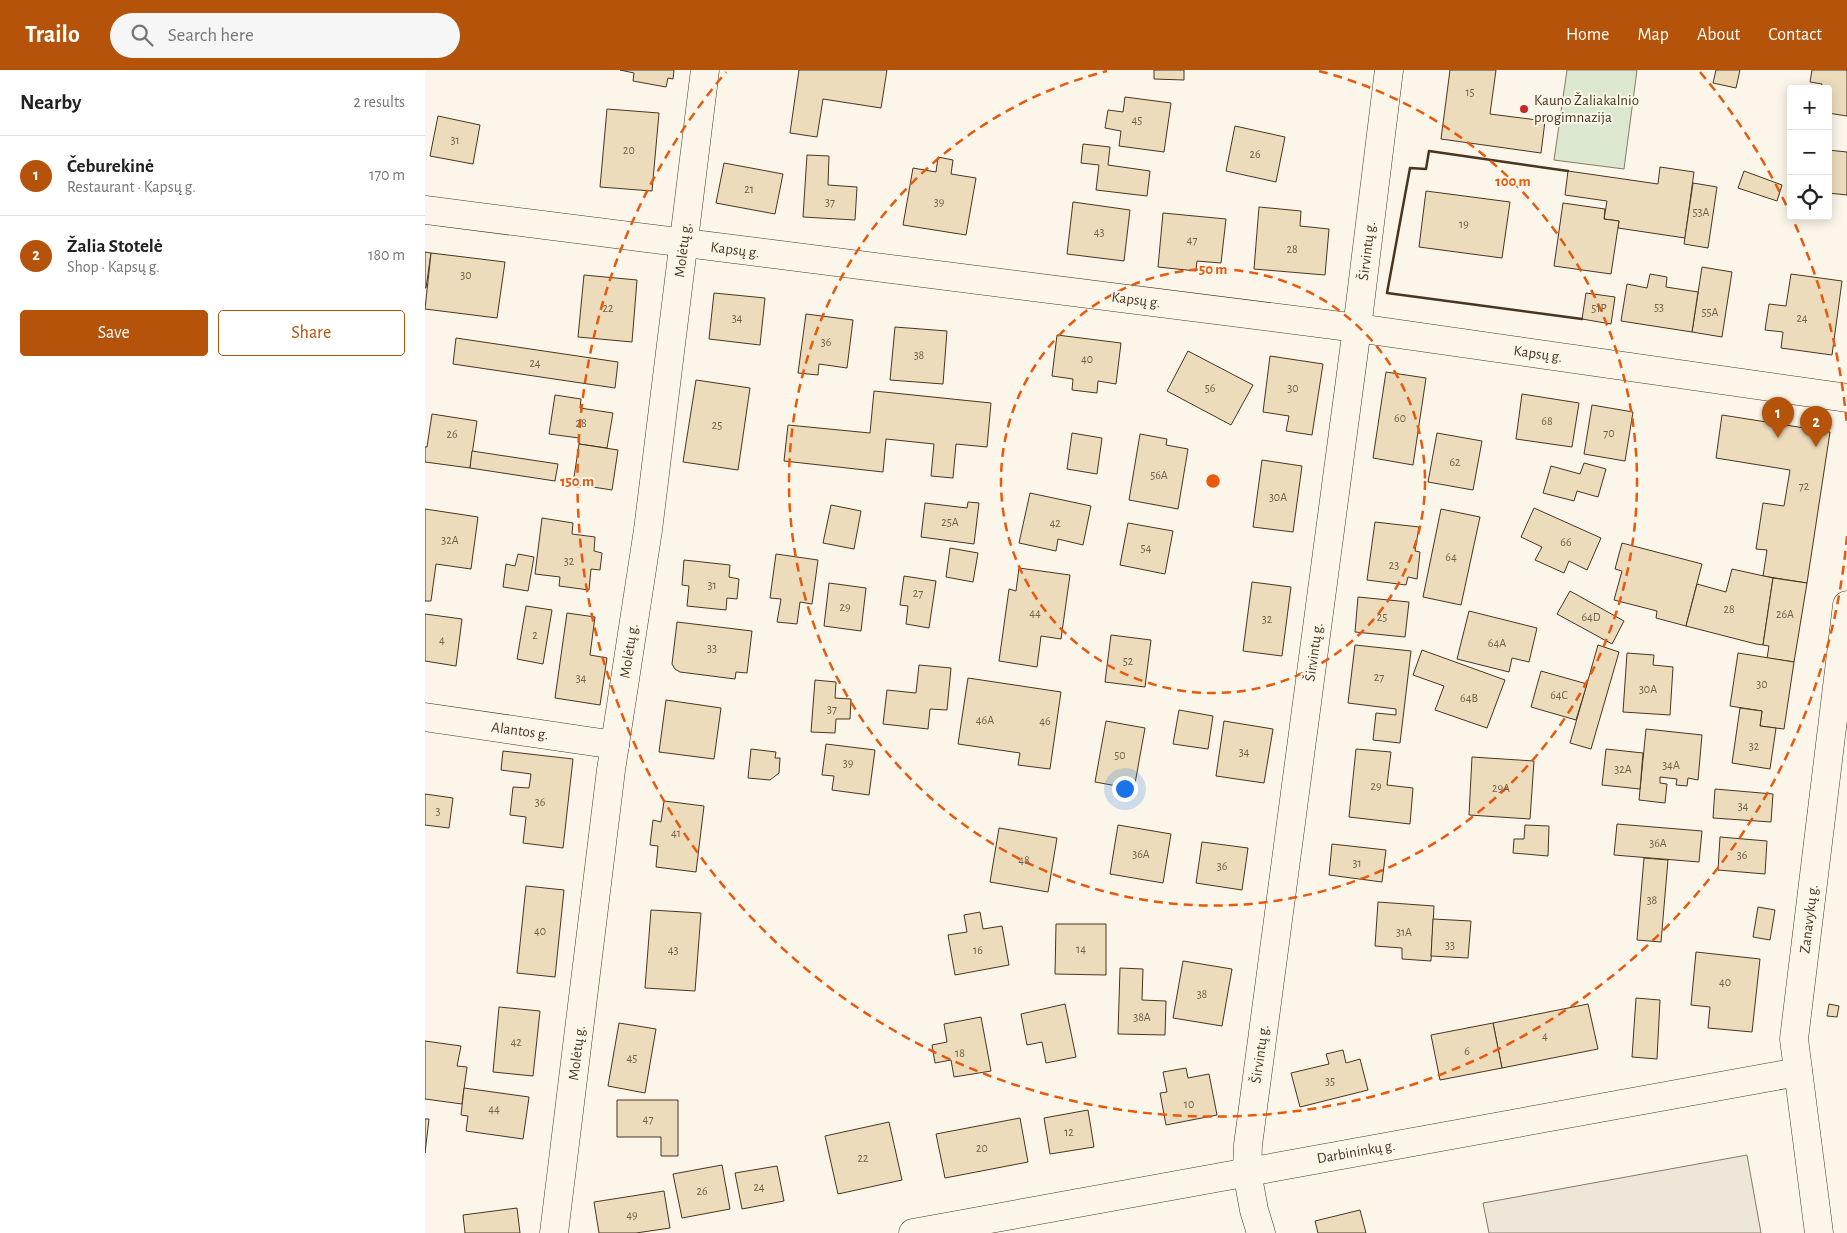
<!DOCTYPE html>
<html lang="en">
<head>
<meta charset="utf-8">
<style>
	body { margin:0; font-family:"Alegreya Sans",sans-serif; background:#f6f6f6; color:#222 }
	.controls { position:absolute; right:15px; top:15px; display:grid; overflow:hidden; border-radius:5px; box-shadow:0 2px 12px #0003 }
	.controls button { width:45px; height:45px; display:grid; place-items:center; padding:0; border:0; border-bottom:1px solid #e0e0e0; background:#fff; color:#222; font:25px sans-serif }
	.you { position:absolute; left:699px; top:718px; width:18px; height:18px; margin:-12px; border:4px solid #fff; border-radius:50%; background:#1a73e8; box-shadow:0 0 0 8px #1a73e833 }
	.badge { display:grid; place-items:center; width:32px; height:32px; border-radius:50%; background:#b45309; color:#fff; font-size:16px; font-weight:700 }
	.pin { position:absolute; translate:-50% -41px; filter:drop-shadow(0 1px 2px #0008) }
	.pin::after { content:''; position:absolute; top:26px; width:18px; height:15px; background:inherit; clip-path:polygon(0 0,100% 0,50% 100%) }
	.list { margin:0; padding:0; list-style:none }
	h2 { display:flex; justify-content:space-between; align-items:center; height:65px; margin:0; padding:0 20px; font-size:21px }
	h2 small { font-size:16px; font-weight:400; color:#767676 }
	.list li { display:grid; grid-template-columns:32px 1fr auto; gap:15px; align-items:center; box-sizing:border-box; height:80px; padding:0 20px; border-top:1px solid #e0e0e0 }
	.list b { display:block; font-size:19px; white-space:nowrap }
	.list p { margin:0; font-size:16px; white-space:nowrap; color:#767676 }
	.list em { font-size:16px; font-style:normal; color:#767676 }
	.actions { display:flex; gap:10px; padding:15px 20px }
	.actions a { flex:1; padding:11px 0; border:1px solid #b45309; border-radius:5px; text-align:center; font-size:18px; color:#b45309 }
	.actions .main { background:#b45309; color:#fff }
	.icon { flex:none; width:28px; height:28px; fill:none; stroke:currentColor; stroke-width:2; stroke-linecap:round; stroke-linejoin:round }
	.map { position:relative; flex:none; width:1422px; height:1163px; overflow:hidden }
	header { display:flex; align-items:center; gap:30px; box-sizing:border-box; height:70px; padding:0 25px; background:#b45309; color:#fff }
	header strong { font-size:24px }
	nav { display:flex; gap:28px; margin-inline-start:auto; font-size:18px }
	.search { width:350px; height:45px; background:#f6f6f6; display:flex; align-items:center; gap:12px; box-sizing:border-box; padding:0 18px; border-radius:28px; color:#767676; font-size:19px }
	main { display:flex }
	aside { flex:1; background:#fff }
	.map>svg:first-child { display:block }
	.green { fill:#dce7d0; stroke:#887966 }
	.parking { fill:#ede7d9; stroke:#887966 }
	.building { fill:#ecdcbc; stroke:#4a3520 }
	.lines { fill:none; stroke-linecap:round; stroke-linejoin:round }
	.minor-casing { stroke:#4a3520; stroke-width:29 }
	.minor { stroke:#fbf6e9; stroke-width:28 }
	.wall { stroke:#4a3520; stroke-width:2.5 }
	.ring { fill:none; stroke:#e8590c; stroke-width:2.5; stroke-dasharray:9 6 }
	.poi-dot { fill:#c62828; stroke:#fbf6e9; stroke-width:2 }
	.labels { text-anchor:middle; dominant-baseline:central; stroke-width:4; stroke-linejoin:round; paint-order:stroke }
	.number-label { font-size:12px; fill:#725f47 }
	.poi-label { font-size:15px; fill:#4a3520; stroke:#fbf6e9; text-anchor:start }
	.street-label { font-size:15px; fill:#4a3520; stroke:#fbf6e9 }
	.centre { fill:#e8590c; stroke:#fbf6e9; stroke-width:2.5 }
	.ring-label { font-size:15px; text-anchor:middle; font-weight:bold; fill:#e8590c; stroke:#fbf6e9; stroke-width:4; stroke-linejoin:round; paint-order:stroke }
</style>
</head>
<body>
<header>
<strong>Trailo</strong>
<div class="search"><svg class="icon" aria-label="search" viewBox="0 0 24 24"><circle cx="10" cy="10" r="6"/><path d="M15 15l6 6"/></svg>Search here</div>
<nav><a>Home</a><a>Map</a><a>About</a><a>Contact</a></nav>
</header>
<main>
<aside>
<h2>Nearby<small>2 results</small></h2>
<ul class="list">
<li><span class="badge">1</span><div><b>Čeburekinė</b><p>Restaurant · Kapsų g.</p></div><em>170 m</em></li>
<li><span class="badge">2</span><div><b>Žalia Stotelė</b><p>Shop · Kapsų g.</p></div><em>180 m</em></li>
</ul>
<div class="actions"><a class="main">Save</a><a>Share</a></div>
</aside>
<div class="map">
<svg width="1422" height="1163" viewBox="0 0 1422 1163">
	<rect width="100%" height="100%" fill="#fbf6e9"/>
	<path class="green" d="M1142,0H1212L1199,99L1129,90Z"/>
	<path class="parking" d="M1322,1085L1336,1163H1064L1058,1133Z"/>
	<g class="building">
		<path d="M195,0H249L248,9L243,8L241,17L208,11L209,3Z"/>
		<path d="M374,0H462L456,38L398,29L392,67L365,63Z"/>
		<path d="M729,0H759V10L729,9Z"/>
		<path d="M1025,0H1071L1065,44L1120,51L1116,83L1016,69Z"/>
		<path d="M1291,0H1315L1311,18L1288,13Z"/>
		<path d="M1387,0H1422V46L1403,43V19H1396L1397,14L1385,12Z"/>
		<path d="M700,27L746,33L739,82L694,76L696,61L680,58L683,40L698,42Z"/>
		<path d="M182,39L234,43L227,121L175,117Z"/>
		<path d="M13,46L55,55L48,94L5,86Z"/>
		<path d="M810,56L860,67L851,112L801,101Z"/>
		<path d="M658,74L685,77L683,95L725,101L722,126L671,120L674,95L656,93Z"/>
		<path d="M1403,80L1422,82V125L1403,123Z"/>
		<path d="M382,85L404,86L403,115L432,117L430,150L378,147Z"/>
		<path d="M513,87L528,90L526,104L551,108L541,165L478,155L488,98L511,102Z"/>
		<path d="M299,93L358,104L350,144L291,133Z"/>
		<path d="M1235,97L1269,102L1260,168L1193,158L1194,151L1179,149L1182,131L1140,125L1143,101L1233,114Z"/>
		<path d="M1319,101L1357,115L1352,131L1313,118Z"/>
		<path d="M1268,113L1292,117L1283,178L1259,174Z"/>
		<path d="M1001,121L1085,132L1077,188L994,177Z"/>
		<path d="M648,132L705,140L699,191L642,184Z"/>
		<path d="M1138,133L1180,139L1179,149L1194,151L1186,204L1129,196Z"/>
		<path d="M834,137L876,141L875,156L904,159L900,205L829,199Z"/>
		<path d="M738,143L801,149L796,193L772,191L771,201L733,197Z"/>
		<path d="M0,182L6,183L1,218H0Z"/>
		<path d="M6,183L80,192L72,248L0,239Z"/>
		<path d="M1277,197L1307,202L1297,267L1267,262Z"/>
		<path d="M1225,204L1242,207L1241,217L1273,222L1267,262L1196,251L1202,214L1222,218Z"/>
		<path d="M1366,204L1417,211L1407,285L1356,278L1358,262L1340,260L1344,234L1361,236Z"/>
		<path d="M159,205L212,210L207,272L153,267Z"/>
		<path d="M289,223L340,228L335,275L284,269Z"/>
		<path d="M1161,223L1190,227L1186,254L1157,249Z"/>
		<path d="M381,244L428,250L422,298L394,294L393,305L373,303Z"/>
		<path d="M470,257L522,261L518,314L465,310Z"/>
		<path d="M632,265L696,273L691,314L673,311L672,323L647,320L648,309L627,306Z"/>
		<path d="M31,268L193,292L190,318L28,294Z"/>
		<path d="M763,281L828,315L806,355L742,321Z"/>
		<path d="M845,286L898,294L887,365L861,361L864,346L838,342Z"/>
		<path d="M961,302L1001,308L988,395L948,388Z"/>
		<path d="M271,310L325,318L313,400L258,392Z"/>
		<path d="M449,321L566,333L562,377L531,374L528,408L506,406L509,374L461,369L458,402L359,391L363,355L445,363Z"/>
		<path d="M1097,324L1154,333L1147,377L1091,369Z"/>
		<path d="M130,325L156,329L155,338L188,343L182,378L154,374V368L124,364Z"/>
		<path d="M1167,335L1208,342L1200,391L1159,384Z"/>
		<path d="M7,344L52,351L45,398L0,392V377H2Z"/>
		<path d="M1297,345L1405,362L1382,513L1338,506L1342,480L1331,479L1338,433L1359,436L1365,400L1291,388Z"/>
		<path d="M647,363L677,368L672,404L642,399Z"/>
		<path d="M1012,363L1057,371L1048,420L1003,412Z"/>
		<path d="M715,364L742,369L741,375L763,379L753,439L704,430Z"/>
		<path d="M154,374L193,380L187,420L148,414Z"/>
		<path d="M47,381L133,394L130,411L45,398Z"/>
		<path d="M837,390L877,396L868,462L828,457Z"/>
		<path d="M1159,393L1181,399L1173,427L1152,421L1149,431L1118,423L1126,396L1155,404Z"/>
		<path d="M605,423L666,436L658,475L633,469L631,481L594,473Z"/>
		<path d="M543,432L554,433L549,474L496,467L500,433L542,438Z"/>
		<path d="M406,435L436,441L429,479L398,473Z"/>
		<path d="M1109,438L1176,468L1162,500L1144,491L1139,503L1110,490L1117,477L1096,467Z"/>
		<path d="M0,439L53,447L46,499L11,494L6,531H0Z"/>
		<path d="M1016,439L1055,447L1036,535L998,527Z"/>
		<path d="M117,448L148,453L147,464L170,467L169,481L177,483L175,500L166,499L164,520L134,516L135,507L110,504Z"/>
		<path d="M950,452L994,457L990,481L995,482L992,509L983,507L981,515L942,510Z"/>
		<path d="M703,453L748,461L740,504L695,495Z"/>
		<path d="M1197,473L1277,494L1261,556L1231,548L1232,541L1189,530L1197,501L1190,499Z"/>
		<path d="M525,478L553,483L548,512L521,507Z"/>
		<path d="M93,484L109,487L103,521L78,517L81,494L90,496Z"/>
		<path d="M351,484L393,490L387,534L375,532L372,554L352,552L356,529L345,528Z"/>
		<path d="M259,490L305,495L304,507L314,509L312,529L302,528L301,540L262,536L264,516L257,515Z"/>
		<path d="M594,498L645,505L636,569L616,566L612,597L574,591L584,519L591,521Z"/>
		<path d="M1307,499L1348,508L1338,575L1331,574L1261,556L1272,514L1301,522Z"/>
		<path d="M479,506L511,511L504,558L481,554L483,536L475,535Z"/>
		<path d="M1348,508L1382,513L1369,592L1342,588L1344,576L1338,575Z"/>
		<path d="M827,512L866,517L857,586L818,581Z"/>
		<path d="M404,513L441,518L436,561L399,556Z"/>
		<path d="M1145,521L1199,551L1187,574L1132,544Z"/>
		<path d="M933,527L984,532L980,567L930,562Z"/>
		<path d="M101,536L127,540L118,594L92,589Z"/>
		<path d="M1044,541L1112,558L1104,592L1087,588L1084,602L1032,589Z"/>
		<path d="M142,543L170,547L165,585L182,588L175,635L130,628Z"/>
		<path d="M0,544L37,549L31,596L0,591Z"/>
		<path d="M252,552L327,561L322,603L311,602L310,609L255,602L250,599L247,594Z"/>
		<path d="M686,565L726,570L720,617L680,612Z"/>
		<path d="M930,575L986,581L975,673L948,670L951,643L971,645V639L923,633Z"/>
		<path d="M1173,575L1194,582L1166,679L1145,673Z"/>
		<path d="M997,580L1080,610L1062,658L1010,640L1019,616L988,605Z"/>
		<path d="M1202,583L1229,585L1228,595L1248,597L1245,645L1198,642Z"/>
		<path d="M1313,583L1369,592L1359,659L1335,656L1337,641L1305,636Z"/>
		<path d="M494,595L526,598L522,640L505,639L503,659L458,654L462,620L491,623Z"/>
		<path d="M1116,601L1162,614L1151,650L1106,637Z"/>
		<path d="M543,608L636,622L625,699L593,695L595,683L533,674Z"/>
		<path d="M390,610L411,612L410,628L426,629L425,649H411L410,663L386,662Z"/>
		<path d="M241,630L296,638L289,689L234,682Z"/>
		<path d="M1315,638L1337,641L1335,656L1351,658L1345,699L1307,693Z"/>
		<path d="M754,640L788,646L783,679L748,674Z"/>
		<path d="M681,651L720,658L709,719L670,712Z"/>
		<path d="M799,651L848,659L839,713L791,706Z"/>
		<path d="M1221,659L1277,665L1273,710L1263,708L1262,716L1251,715L1252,709L1235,707V713L1242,714L1240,733L1214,730Z"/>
		<path d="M401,674L450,680L444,725L407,720L409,706L397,705Z"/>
		<path d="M326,679L351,682L350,688H355L354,703L345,710L323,708Z"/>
		<path d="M931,679L966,682L962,715L988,718L985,754L924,747Z"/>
		<path d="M1181,679L1218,683L1215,719L1177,715Z"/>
		<path d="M78,681L148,689L138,778L98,773L101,747L85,745L88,717L104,718L106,704L76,700Z"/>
		<path d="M1047,687L1109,691L1105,749L1044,745Z"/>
		<path d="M1290,719L1348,724L1346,752L1288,748Z"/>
		<path d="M0,724L28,728L24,758L0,755Z"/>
		<path d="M239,731L279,736L271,802L231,797L233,776L225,775L228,750L236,752Z"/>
		<path d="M1192,754L1277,761L1274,792L1189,785Z"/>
		<path d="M693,755L746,764L738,813L685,804Z"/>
		<path d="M1100,755L1124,756L1123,786L1088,783L1089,769H1099Z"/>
		<path d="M574,758L632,768L623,822L565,812Z"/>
		<path d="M1295,767L1342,771L1340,804L1293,800Z"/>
		<path d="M777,772L823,778L817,820L771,813Z"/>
		<path d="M907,774L961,780L957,812L904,805Z"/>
		<path d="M1219,788L1243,790L1236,872L1212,870Z"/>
		<path d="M101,816L139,820L130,907L92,903Z"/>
		<path d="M953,832L1009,836L1006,891L977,889V878L950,876Z"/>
		<path d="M1333,837L1350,840L1345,870L1328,867Z"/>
		<path d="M226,840L276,843L270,921L220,918Z"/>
		<path d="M555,842L558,859L577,856L584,895L530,905L523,865L542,862L539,845Z"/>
		<path d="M1008,849L1046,851L1043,888L1006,886Z"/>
		<path d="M631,854H681V905L630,904Z"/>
		<path d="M1271,882L1335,889L1327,962L1283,958L1285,937L1266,935Z"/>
		<path d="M758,891L807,899L797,956L748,948Z"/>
		<path d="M695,898L718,899L717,930L741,931L740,965L693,964Z"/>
		<path d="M1211,928L1235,930L1232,989L1207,987Z"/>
		<path d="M640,934L651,987L621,993L617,972L602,975L596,944Z"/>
		<path d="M1163,934L1173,979L1077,998L1068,953Z"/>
		<path d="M1404,934L1414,936L1412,947L1402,946Z"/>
		<path d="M74,937L115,941L108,1006L68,1002Z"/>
		<path d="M556,947L566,1001L529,1007L526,990L510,993L507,975L522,972L519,954Z"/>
		<path d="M194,953L231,959L220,1023L183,1016Z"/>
		<path d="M1068,953L1077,998L1015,1010L1006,965Z"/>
		<path d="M0,971L36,976L32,996L42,997L37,1034L0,1029Z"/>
		<path d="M918,980L921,993L935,989L943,1020L875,1037L866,1003L904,994L901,984Z"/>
		<path d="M761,998L763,1008L784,1004L792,1045L741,1055L735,1023L742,1022L738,1002Z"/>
		<path d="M39,1018L104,1027L98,1069L41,1061L43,1046L36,1045Z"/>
		<path d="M192,1030H253V1086H236V1067H192Z"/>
		<path d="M663,1040L669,1077L625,1084L619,1048Z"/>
		<path d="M595,1048L603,1092L520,1108L511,1064Z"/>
		<path d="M0,1049H4L0,1083Z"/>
		<path d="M464,1052L477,1110L413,1124L400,1066Z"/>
		<path d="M297,1095L305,1139L257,1148L248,1104Z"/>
		<path d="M352,1096L359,1131L317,1139L310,1103Z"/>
		<path d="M239,1121L245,1158L211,1163H174L169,1132Z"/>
		<path d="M92,1138L95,1163H40L38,1145Z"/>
		<path d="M935,1140L941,1163H893L890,1151Z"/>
	</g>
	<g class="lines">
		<defs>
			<g id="minor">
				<path d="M0,140L932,258L1422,328"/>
				<path d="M0,647L190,675"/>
				<path d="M129,1163L186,700L223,460L280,0"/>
				<path d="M488,1163L1373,1002"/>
				<path d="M836,1163L829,1140L822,1102L823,1075L932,258L964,0"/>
				<path d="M1394,1163L1369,969L1422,535"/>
			</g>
		</defs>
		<use href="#minor" class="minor-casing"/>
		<use href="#minor" class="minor"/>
		<path class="wall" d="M1143,101L1004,81L1001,99L985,98L962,223L1157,249"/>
	</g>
	<g class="ring">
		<circle cx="788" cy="411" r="212"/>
		<path d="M894 1A424 424 0 1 1 682 1"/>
		<path d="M1422 466A636 636 0 1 1 301 2M1275 2A636 636 0 0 1 1422 356"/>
	</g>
	<circle class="poi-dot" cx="1099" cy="39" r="5"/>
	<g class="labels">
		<g class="number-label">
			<text x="1045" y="22">15</text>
			<text x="712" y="50">45</text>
			<text x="30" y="70">31</text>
			<text x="204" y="80">20</text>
			<text x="830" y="84">26</text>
			<text x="324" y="119">21</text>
			<text x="405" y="132">37</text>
			<text x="514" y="132">39</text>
			<text x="1276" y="142">53A</text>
			<text x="1039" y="154">19</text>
			<text x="674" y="162">43</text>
			<text x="767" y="170">47</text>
			<text x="867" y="179">28</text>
			<text x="41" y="205">30</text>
			<text x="1234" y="237">53</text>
			<text x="183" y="238">22</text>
			<text x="1174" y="238">51P</text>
			<text x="1285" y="242">55A</text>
			<text x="312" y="248">34</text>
			<text x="1377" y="248">24</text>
			<text x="401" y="272">36</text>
			<text x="494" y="285">38</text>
			<text x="662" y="289">40</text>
			<text x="110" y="293">24</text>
			<text x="785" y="318">56</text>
			<text x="868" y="318">30</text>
			<text x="975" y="348">60</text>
			<text x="1122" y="351">68</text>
			<text x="156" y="353">28</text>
			<text x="292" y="355">25</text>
			<text x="1184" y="363">70</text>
			<text x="27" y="364">26</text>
			<text x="1030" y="392">62</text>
			<text x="734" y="405">56A</text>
			<text x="1379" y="416">72</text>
			<text x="853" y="427">30A</text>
			<text x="525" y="452">25A</text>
			<text x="630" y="453">42</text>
			<text x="25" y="470">32A</text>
			<text x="1141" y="472">66</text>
			<text x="721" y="478">54</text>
			<text x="1026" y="487">64</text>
			<text x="144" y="491">32</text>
			<text x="969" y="495">23</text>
			<text x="287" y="515">31</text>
			<text x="493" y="523">27</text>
			<text x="420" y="537">29</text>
			<text x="1304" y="539">28</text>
			<text x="610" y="543">44</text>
			<text x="1360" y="544">26A</text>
			<text x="957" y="547">25</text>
			<text x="1166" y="547">64D</text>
			<text x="842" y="549">32</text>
			<text x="110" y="565">2</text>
			<text x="17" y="570">4</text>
			<text x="1072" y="573">64A</text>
			<text x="287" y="578">33</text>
			<text x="703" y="591">52</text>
			<text x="954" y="607">27</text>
			<text x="156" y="608">34</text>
			<text x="1337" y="614">30</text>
			<text x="1223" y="619">30A</text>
			<text x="1134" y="625">64C</text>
			<text x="1044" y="628">64B</text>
			<text x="407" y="639">37</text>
			<text x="560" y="650">46A</text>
			<text x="620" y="651">46</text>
			<text x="1329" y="676">32</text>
			<text x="819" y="682">34</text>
			<text x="695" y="685">50</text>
			<text x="423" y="693">39</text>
			<text x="1246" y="695">34A</text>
			<text x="1198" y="699">32A</text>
			<text x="951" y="716">29</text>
			<text x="1076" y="718">29A</text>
			<text x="115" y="732">36</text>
			<text x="1318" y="736">34</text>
			<text x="13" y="741">3</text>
			<text x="251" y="763">41</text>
			<text x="1233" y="773">36A</text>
			<text x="716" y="784">36A</text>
			<text x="1317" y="785">36</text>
			<text x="599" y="790">48</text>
			<text x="932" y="793">31</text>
			<text x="797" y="796">36</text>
			<text x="1227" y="830">38</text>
			<text x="115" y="861">40</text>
			<text x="979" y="862">31A</text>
			<text x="1025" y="875">33</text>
			<text x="656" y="879">14</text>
			<text x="248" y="880">43</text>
			<text x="553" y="880">16</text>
			<text x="1300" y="912">40</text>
			<text x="777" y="924">38</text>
			<text x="717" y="947">38A</text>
			<text x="1120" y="966">4</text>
			<text x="91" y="972">42</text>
			<text x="1042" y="981">6</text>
			<text x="535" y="983">18</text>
			<text x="207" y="988">45</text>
			<text x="905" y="1011">35</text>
			<text x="764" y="1034">10</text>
			<text x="69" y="1039">44</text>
			<text x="223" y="1049">47</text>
			<text x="644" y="1062">12</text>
			<text x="557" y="1078">20</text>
			<text x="438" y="1088">22</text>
			<text x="334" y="1117">24</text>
			<text x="277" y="1121">26</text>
			<text x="207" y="1145">49</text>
		</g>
		<g class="poi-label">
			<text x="1109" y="30">Kauno Žaliakalnio<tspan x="1109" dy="17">progimnazija</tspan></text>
		</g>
		<g class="street-label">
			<text transform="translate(258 180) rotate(-83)">Molėtų g.</text>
			<text transform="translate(310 180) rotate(7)">Kapsų g.</text>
			<text transform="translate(942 181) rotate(-83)">Širvintų g.</text>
			<text transform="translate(711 230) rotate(7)">Kapsų g.</text>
			<text transform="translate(1113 284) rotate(8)">Kapsų g.</text>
			<text transform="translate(204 581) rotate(-81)">Molėtų g.</text>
			<text transform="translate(889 582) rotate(-82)">Širvintų g.</text>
			<text transform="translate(95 661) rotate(8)">Alantos g.</text>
			<text transform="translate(1384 849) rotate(-83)">Zanavykų g.</text>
			<text transform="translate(152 983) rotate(-83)">Molėtų g.</text>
			<text transform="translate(835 984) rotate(-82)">Širvintų g.</text>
			<text transform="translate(931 1082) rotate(-10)">Darbininkų g.</text>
		</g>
	</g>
	<circle cx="788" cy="411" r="8" class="centre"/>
	<g class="ring-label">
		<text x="1088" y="116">100 m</text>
		<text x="788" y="204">50 m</text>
		<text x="152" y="416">150 m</text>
	</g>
</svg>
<div class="controls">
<button>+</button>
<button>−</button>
<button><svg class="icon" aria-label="locate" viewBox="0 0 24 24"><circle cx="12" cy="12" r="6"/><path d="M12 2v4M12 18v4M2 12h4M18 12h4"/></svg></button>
</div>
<div class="you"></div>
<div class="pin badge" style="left:1353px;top:368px">1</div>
<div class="pin badge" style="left:1391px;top:377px">2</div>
</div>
</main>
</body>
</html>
